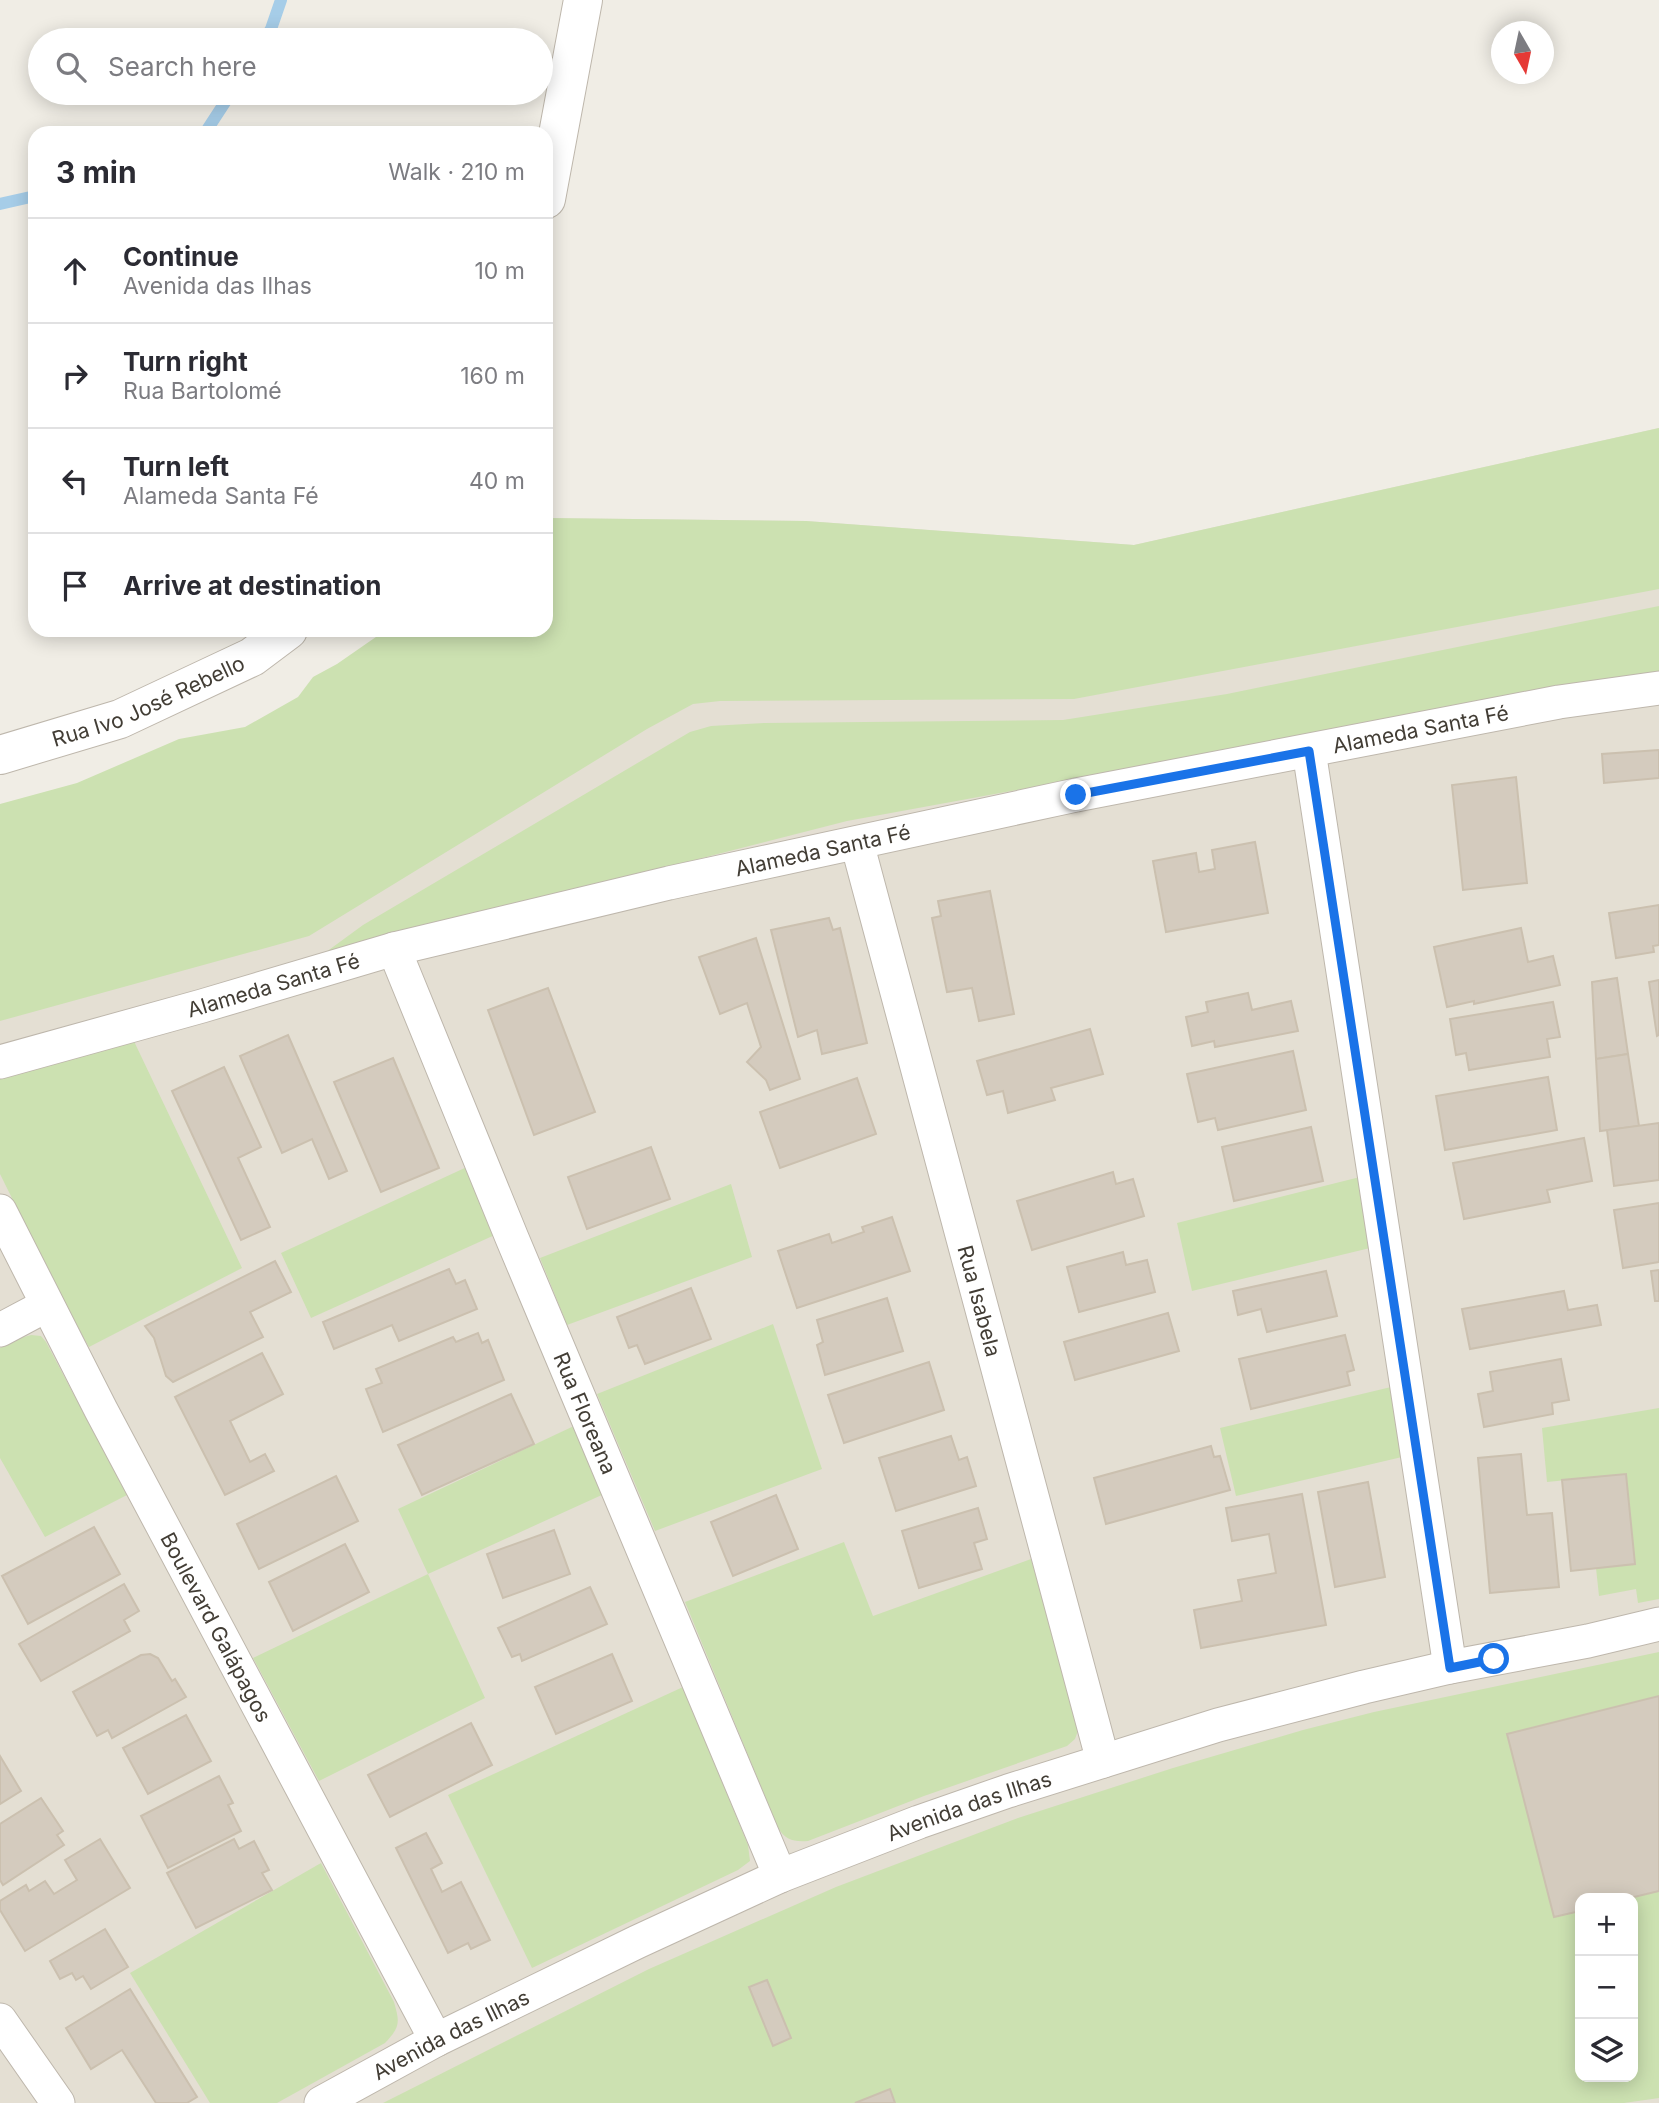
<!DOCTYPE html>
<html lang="en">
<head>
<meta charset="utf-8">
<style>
	body { margin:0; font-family:Inter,sans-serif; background:#f2f2f3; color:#2b2b33 }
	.controls { position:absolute; right:21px; bottom:21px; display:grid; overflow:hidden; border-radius:14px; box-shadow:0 4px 18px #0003 }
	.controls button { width:63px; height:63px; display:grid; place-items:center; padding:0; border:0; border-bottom:2px solid #e1e1e2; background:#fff; color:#2b2b33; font:35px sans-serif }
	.compass { position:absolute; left:1491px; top:21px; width:63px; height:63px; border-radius:50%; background:#fff; box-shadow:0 4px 18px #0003; rotate:171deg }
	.stop { position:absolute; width:21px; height:21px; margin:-16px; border:5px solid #1a73e8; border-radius:50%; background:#fff }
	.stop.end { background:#1a73e8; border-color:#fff; box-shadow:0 2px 7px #0008 }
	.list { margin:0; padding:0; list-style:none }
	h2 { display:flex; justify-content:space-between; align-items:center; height:91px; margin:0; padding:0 28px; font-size:30px }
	h2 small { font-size:23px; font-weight:400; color:#7c7c81 }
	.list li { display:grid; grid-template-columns:46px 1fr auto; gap:21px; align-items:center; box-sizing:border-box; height:105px; padding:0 28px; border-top:2px solid #e1e1e2 }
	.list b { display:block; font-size:26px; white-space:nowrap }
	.list p { margin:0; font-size:23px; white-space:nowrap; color:#7c7c81 }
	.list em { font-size:23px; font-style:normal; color:#7c7c81 }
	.icon { flex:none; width:38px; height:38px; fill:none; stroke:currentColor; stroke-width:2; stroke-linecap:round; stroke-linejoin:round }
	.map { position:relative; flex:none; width:1659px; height:2103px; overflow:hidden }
	.search { position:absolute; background:#fff; box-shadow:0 4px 18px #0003; left:28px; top:28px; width:525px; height:77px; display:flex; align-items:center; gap:18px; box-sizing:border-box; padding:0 24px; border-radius:38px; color:#7c7c81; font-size:26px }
	.panel { position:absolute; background:#fff; box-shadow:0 4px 18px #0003; left:28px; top:126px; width:525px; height:511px; border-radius:21px }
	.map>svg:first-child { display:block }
	.residential { fill:#e4dfd3; fill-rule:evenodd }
	.green { fill:#cce1b1; fill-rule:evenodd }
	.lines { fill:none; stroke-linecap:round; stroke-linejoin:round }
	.stream { stroke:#a6cde8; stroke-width:12 }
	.building { fill:#d4cbbe; stroke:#cbc0af; stroke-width:2 }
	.minor-casing { stroke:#beb7ac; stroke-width:35 }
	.tertiary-casing { stroke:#beb7ac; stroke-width:40 }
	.minor { stroke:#fff; stroke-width:33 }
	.tertiary { stroke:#fff; stroke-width:38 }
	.route { stroke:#1a73e8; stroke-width:9 }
	.labels { text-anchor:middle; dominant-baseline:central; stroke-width:5; stroke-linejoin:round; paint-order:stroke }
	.street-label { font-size:21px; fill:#423d35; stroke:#fff }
</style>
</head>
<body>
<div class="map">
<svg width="1659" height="2103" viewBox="0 0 1659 2103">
	<rect width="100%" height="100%" fill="#f0ede5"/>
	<path class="residential" d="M1659,428V2103H0V978L546,630V518L806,521L1134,545ZM1580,1898H1633V2077H1580Z"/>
	<g class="green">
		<path d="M1659,428V589L1074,699L720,701L693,704L647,729L309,936L0,1021V804L77,783L179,739L245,727L298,697L313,677L337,664L386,630H546V518L806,521L1134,545Z"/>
		<path d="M1659,606V673L847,821L322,955L363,925L690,732L711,726L764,723L1063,720L1227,694Z"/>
		<path d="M131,1035L242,1268L89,1347L66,1307L0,1174V1074Z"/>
		<path d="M469,1166L497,1234L311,1318L281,1253Z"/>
		<path d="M1360,1177L1370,1248L1192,1291L1177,1223Z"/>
		<path d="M731,1184L752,1257L567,1325L540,1258Z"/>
		<path d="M773,1324L822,1469L655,1531L597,1394Z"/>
		<path d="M31,1335L41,1336L46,1342L127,1495L45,1537L0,1458V1348L17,1339Z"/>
		<path d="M1391,1387L1402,1457L1236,1496L1220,1428Z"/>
		<path d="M1659,1408V1599L1638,1603L1636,1589L1599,1596L1596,1568L1635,1564L1626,1474L1547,1482L1542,1428Z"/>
		<path d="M576,1425L604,1494L428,1574L485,1698L319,1781L253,1658L428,1574L398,1509Z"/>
		<path d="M844,1542L873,1616L1031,1559L1079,1728L1075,1739L1067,1746L924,1796L808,1841C793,1842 786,1840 778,1828L685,1602Z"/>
		<path d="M1659,1652V2098L1624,2103H383L649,1969L836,1887L1018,1818L1173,1768L1303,1730L1374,1712ZM1580,1898H1633V2077H1580Z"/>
		<path d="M683,1687L748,1845L750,1861L738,1870L532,1968L448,1795Z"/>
		<path d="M321,1863L394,2002C400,2023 400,2027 385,2043L277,2103H210L130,1973Z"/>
	</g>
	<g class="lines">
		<g class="stream">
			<path d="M264,40L271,29L281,0"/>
			<path d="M205,133L231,93"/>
			<path d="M0,204L35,196"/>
		</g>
	</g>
	<g class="building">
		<path d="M1659,750V778L1604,783L1602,754Z"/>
		<path d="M1516,777L1527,883L1463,890L1452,785Z"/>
		<path d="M1255,842L1268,913L1166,932L1153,861L1196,853L1199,872L1215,869L1212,850Z"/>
		<path d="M990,891L1014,1014L979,1021L972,988L947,992L932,918L941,916L938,901Z"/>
		<path d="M1659,905V945L1653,946L1654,952L1616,958L1609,913Z"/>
		<path d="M829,918L833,930L840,928L867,1043L822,1054L817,1030L798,1037L771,930Z"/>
		<path d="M1521,928L1528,962L1553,956L1560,985L1474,1004V1001L1447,1007L1434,947Z"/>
		<path d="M756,938L800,1079L770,1090L766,1080L747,1062L761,1047L747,1003L720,1014L699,957Z"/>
		<path d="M1617,978L1628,1054L1596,1059L1592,982Z"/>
		<path d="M1659,980V1035L1657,1036L1649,982Z"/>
		<path d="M548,988L595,1112L534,1135L488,1010Z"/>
		<path d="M1248,993L1252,1010L1291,1001L1298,1031L1215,1047L1214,1041L1192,1046L1186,1017L1208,1012L1206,1002Z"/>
		<path d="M1553,1002L1560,1037L1547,1039L1550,1057L1469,1070L1466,1053L1456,1055L1450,1019Z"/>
		<path d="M1090,1029L1103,1074L1051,1088L1055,1100L1008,1113L1003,1091L987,1095L977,1061Z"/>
		<path d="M288,1035L347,1171L329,1179L312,1139L282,1153L240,1056Z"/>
		<path d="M1293,1051L1306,1110L1218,1130L1215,1118L1198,1122L1187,1074Z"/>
		<path d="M1628,1054L1639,1126L1600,1131L1596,1059Z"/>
		<path d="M393,1058L439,1168L381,1192L334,1082Z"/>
		<path d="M224,1067L261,1147L238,1158L270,1227L241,1240L172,1091Z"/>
		<path d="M1548,1077L1557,1130L1445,1150L1436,1096Z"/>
		<path d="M857,1078L876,1134L780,1168L760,1112Z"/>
		<path d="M1659,1123V1180L1614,1186L1607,1130Z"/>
		<path d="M1311,1127L1323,1181L1234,1201L1222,1147Z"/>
		<path d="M1584,1138L1592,1181L1547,1190L1550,1202L1464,1219L1453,1163Z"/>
		<path d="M651,1147L670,1199L587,1229L568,1177Z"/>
		<path d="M1113,1172L1116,1184L1133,1179L1144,1216L1032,1250L1017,1201Z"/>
		<path d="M1659,1203V1262L1623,1268L1614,1210Z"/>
		<path d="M892,1217L910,1271L797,1308L778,1251L829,1234L832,1243L864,1232L862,1227Z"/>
		<path d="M1123,1252L1126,1265L1147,1260L1155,1292L1079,1312L1067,1267Z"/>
		<path d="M275,1261L291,1292L250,1312L263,1337L173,1382L166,1376L154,1338L145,1326Z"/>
		<path d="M449,1269L456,1284L465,1280L477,1309L399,1341L392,1325L334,1349L323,1322Z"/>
		<path d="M1659,1270V1301H1655L1651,1271Z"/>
		<path d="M1326,1271L1337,1316L1267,1332L1261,1309L1238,1315L1233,1291Z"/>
		<path d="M691,1288L711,1339L645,1364L637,1345L629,1348L617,1317Z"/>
		<path d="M1564,1291L1568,1310L1597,1305L1601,1325L1470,1349L1462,1309Z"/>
		<path d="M887,1298L903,1351L825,1375L817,1345L823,1342L817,1320Z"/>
		<path d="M1168,1313L1179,1351L1075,1380L1064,1342Z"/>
		<path d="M478,1333L482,1343L488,1340L504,1380L383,1432L366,1389L382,1383L376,1369L453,1337L456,1342Z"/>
		<path d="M1345,1335L1354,1370L1347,1372L1350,1385L1251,1409L1239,1359Z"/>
		<path d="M262,1353L283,1394L230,1421L250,1462L265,1454L274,1471L225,1495L175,1397Z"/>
		<path d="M1561,1359L1569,1400L1552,1403L1553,1414L1484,1427L1478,1394L1493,1391L1490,1372Z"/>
		<path d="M929,1362L944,1410L844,1443L828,1395Z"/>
		<path d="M511,1394L534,1444L422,1495L398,1445Z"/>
		<path d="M951,1436L959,1460L967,1457L976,1486L896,1511L879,1458Z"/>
		<path d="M1211,1446L1214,1457L1220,1456L1230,1490L1106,1524L1094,1478Z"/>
		<path d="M1521,1454L1527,1515L1552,1513L1559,1587L1490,1593L1478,1458Z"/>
		<path d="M1626,1474L1635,1564L1571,1571L1562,1480Z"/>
		<path d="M336,1476L358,1521L259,1569L237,1524Z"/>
		<path d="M1368,1482L1385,1577L1335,1587L1318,1492Z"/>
		<path d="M1302,1494L1326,1625L1201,1648L1194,1610L1242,1601L1238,1580L1276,1573L1269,1534L1232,1541L1226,1508Z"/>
		<path d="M776,1495L798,1549L733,1576L711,1522Z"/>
		<path d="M978,1508L987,1539L974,1543L982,1569L919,1588L902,1531Z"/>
		<path d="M94,1527L120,1574L28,1624L2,1576Z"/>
		<path d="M554,1530L570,1574L503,1598L487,1554Z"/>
		<path d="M345,1544L369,1592L293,1631L269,1582Z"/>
		<path d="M124,1584L139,1611L124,1620L130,1631L41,1681L19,1644Z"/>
		<path d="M590,1587L607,1624L522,1661L520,1654L512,1657L498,1628Z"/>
		<path d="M150,1654L158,1658L172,1681L175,1679L186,1697L112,1738L108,1730L97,1736L73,1692L141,1655Z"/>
		<path d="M612,1654L632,1701L556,1734L535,1687Z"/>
		<path d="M1659,1696V1891L1630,1898H1580V1911L1554,1917L1507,1734Z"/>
		<path d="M186,1715L211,1761L148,1794L123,1748Z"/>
		<path d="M471,1723L492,1765L390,1817L368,1775Z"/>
		<path d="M0,1756L21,1791L0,1804Z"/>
		<path d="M219,1776L233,1803L228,1805L241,1831L168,1868L141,1816Z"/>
		<path d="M41,1798L63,1831L57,1835L64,1845L3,1885L0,1880V1824Z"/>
		<path d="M426,1833L442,1863L431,1869L442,1892L461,1882L490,1940L471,1949L468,1943L448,1953L396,1848Z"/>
		<path d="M100,1839L130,1888L25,1951L0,1910V1901L26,1885L29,1891L45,1881L54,1894L77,1880L65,1860Z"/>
		<path d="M234,1839L239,1849L254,1841L269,1870L262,1873L272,1890L196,1928L167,1873Z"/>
		<path d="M105,1929L128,1967L91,1989L83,1976L76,1980L72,1973L60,1979L50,1961Z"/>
		<path d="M767,1980L791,2038L773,2046L749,1987Z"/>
		<path d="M130,1989L197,2097L187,2103H156L122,2050L91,2069L66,2028Z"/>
		<path d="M890,2089L895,2103H855Z"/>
	</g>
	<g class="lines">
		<defs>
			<g id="minor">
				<path d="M1309,751L1450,1667"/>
				<path id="s1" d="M857,843L1103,1761"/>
				<path id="s2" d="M394,949L512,1238L780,1876"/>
				<path id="s3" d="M0,1062L202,1006L394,949L669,883L1076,795L1559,702L1659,688"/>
				<path id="s4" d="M0,1211L101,1410L436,2040"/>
				<path d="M0,1330L47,1305"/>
				<path d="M0,2020L58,2103"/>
				<path id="s5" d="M321,2103L436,2040L637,1942L780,1876L919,1822L1008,1791L1218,1725L1364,1687L1450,1667L1588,1641L1659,1624"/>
			</g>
			<g id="tertiary">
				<path d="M546,199L583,0"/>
				<path id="s6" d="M0,755L120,719L252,657L288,630"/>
			</g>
		</defs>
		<use href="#minor" class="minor-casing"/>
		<use href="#tertiary" class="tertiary-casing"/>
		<use href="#minor" class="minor"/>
		<use href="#tertiary" class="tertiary"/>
	</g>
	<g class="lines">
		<path class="route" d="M1076,795L1309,751L1450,1668L1494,1659"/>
	</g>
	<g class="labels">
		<g class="street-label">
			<text stroke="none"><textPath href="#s6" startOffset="158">Rua Ivo José Rebello</textPath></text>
			<text stroke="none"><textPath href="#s3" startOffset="1460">Alameda Santa Fé</textPath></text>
			<text stroke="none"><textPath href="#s3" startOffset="850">Alameda Santa Fé</textPath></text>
			<text stroke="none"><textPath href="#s3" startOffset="284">Alameda Santa Fé</textPath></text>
			<text stroke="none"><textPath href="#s1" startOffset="474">Rua Isabela</textPath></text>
			<text stroke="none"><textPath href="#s2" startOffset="502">Rua Floreana</textPath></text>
			<text stroke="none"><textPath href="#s4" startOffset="469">Boulevard Galápagos</textPath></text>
			<text stroke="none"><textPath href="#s5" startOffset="714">Avenida das Ilhas</textPath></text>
			<text stroke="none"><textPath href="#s5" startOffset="147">Avenida das Ilhas</textPath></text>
		</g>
	</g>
</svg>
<div class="controls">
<button>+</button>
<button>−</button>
<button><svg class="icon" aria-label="layers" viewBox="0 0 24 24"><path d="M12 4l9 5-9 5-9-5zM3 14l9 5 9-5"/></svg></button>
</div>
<svg class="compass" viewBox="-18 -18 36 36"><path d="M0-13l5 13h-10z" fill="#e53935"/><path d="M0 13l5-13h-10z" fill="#7c7c81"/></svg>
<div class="stop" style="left:1494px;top:1659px"></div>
<div class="stop end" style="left:1076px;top:795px"></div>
<div class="search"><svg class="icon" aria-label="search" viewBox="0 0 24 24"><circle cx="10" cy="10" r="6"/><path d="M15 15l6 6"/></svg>Search here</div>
<section class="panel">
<h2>3 min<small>Walk · 210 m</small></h2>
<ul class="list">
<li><svg class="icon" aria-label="ahead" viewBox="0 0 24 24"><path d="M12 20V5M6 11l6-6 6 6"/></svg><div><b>Continue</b><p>Avenida das Ilhas</p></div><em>10 m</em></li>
<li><svg class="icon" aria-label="right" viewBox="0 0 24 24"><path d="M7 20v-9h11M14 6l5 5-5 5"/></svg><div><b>Turn right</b><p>Rua Bartolomé</p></div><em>160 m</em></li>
<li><svg class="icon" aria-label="left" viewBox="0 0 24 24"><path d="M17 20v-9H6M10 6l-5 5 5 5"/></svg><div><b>Turn left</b><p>Alameda Santa Fé</p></div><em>40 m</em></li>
<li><svg class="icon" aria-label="arrive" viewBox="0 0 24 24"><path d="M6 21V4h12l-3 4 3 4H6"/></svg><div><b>Arrive at destination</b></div></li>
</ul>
</section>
</div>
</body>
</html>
